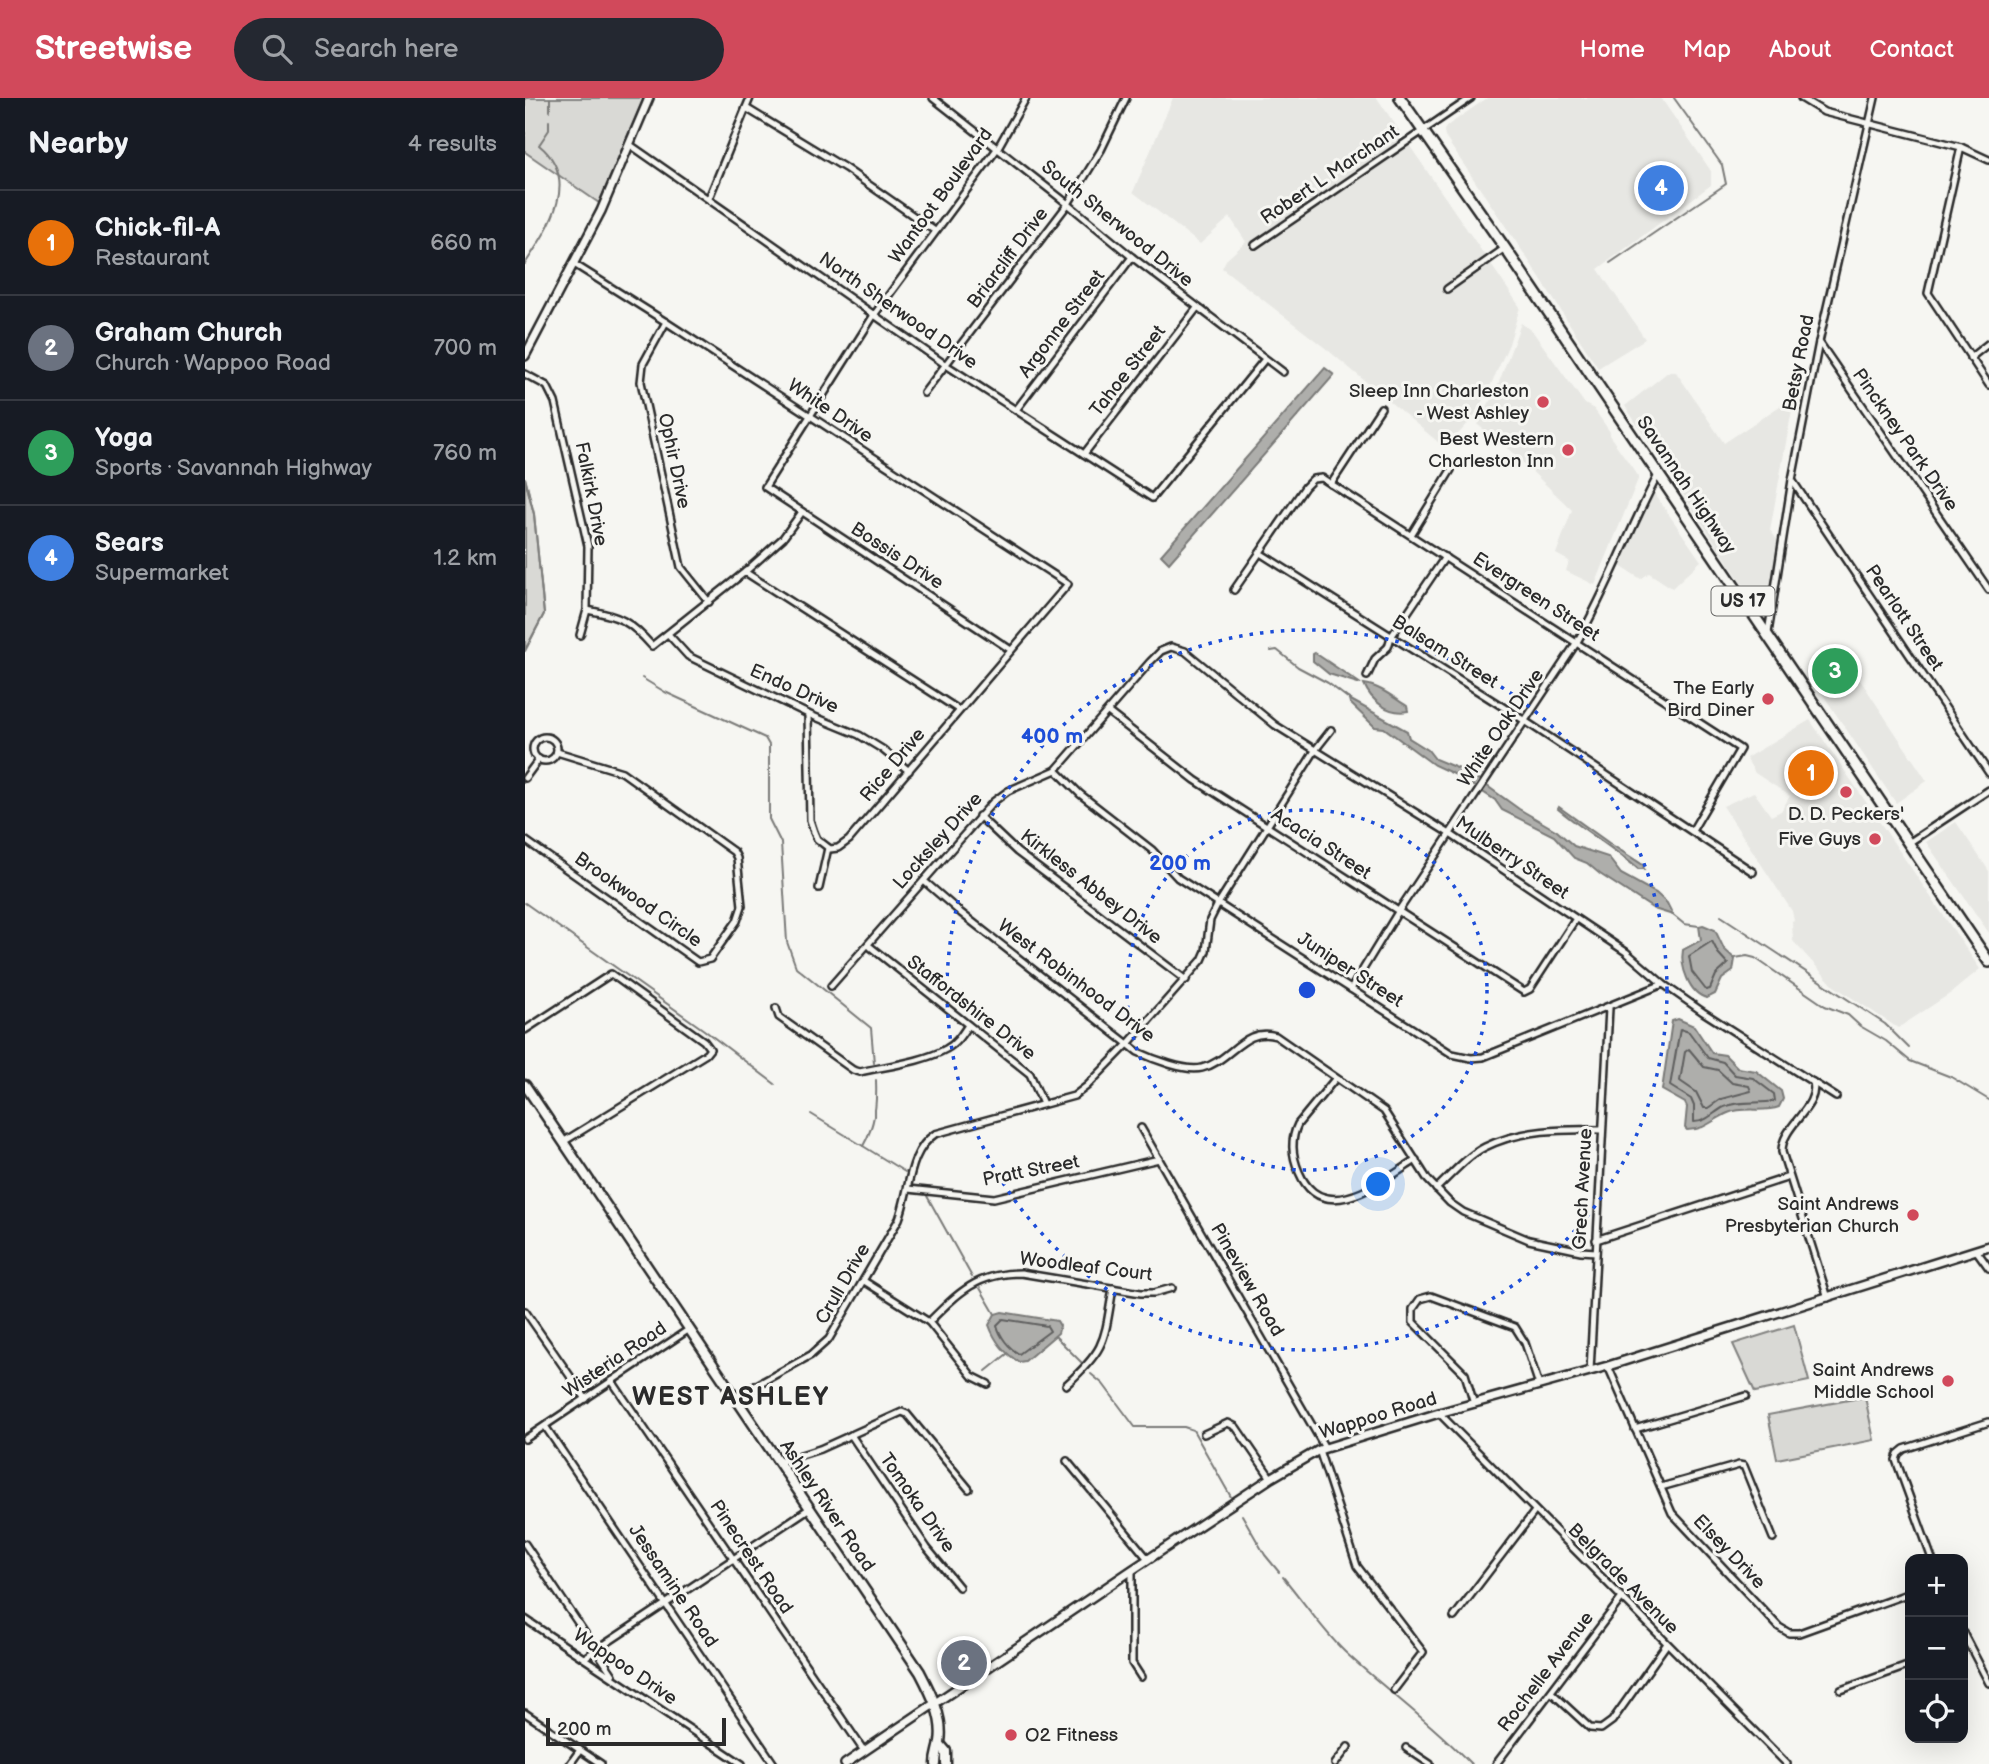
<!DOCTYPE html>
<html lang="en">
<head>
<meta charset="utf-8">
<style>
	body { margin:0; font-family:"Balsamiq Sans",sans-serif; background:#242831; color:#f1f3f6 }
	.controls { position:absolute; right:21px; bottom:21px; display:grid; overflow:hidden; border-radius:14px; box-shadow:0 7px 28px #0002 }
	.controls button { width:63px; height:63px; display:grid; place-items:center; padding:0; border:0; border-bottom:2px solid #363941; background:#171b24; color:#f1f3f6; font:35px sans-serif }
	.scale { position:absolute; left:21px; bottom:18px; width:180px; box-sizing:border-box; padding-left:7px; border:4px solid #2b2b2b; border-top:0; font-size:19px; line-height:24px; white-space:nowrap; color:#2b2b2b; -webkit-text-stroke:5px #f6f6f2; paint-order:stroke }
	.you { position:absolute; left:854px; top:1087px; width:24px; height:24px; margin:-18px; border:5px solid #fff; border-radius:50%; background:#1a73e8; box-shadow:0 0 0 10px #1a73e833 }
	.badge { display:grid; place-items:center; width:46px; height:46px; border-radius:50%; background:#d1495b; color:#fff; font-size:23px; font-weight:700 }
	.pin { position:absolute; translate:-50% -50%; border:4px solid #fff; box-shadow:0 2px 7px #0006 }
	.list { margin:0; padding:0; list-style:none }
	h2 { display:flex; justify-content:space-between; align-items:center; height:91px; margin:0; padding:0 28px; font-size:30px }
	h2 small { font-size:23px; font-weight:400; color:#9ea1a6 }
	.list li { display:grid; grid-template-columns:46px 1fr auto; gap:21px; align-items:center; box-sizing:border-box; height:105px; padding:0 28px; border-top:2px solid #363941 }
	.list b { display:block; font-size:26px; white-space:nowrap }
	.list p { margin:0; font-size:23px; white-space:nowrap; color:#9ea1a6 }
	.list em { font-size:23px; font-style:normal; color:#9ea1a6 }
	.icon { flex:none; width:38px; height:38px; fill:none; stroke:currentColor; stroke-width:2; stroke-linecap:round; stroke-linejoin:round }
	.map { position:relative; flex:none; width:1464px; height:1666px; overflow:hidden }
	header { display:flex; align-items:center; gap:42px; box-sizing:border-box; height:98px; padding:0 35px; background:#d1495b; color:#fff }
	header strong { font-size:33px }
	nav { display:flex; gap:38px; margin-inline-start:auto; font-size:24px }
	.search { width:490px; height:63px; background:#242831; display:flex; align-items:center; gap:18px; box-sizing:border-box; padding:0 24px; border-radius:38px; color:#9ea1a6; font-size:26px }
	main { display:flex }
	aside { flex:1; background:#171b24 }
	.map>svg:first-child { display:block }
	.built { fill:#e7e7e3 }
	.green { fill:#d9d9d5; stroke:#828280; stroke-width:2 }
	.water { fill:#aeaeab; stroke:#7a7a78; stroke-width:2 }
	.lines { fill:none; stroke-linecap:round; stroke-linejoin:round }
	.shore { stroke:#5f5f5e; stroke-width:2 }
	.stream { stroke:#7a7a78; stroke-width:2 }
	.minor-casing { stroke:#2b2b2b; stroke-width:10 }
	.secondary-casing { stroke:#2b2b2b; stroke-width:12 }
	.primary-casing { stroke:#2b2b2b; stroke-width:13 }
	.trunk-casing { stroke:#2b2b2b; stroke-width:14 }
	.minor { stroke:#f6f6f2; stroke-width:5 }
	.secondary { stroke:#f6f6f2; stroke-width:7 }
	.primary { stroke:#f6f6f2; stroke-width:8 }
	.trunk { stroke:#f6f6f2; stroke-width:9 }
	.ring { fill:none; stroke:#1d4ed8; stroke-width:3.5; stroke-dasharray:3.5 7 }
	.poi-dot { fill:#d1495b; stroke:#f6f6f2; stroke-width:2.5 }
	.labels { text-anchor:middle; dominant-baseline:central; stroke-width:6; stroke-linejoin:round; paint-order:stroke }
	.shield { fill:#f6f6f2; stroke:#686867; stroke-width:2 }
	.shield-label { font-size:18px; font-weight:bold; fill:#2b2b2b }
	.street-label { font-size:19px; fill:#2b2b2b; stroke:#f6f6f2 }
	.poi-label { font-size:19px; fill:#2b2b2b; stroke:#f6f6f2; text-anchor:end }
	.district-label { font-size:26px; font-weight:bold; letter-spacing:2px; fill:#2b2b2b; stroke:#f6f6f2 }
	.centre { fill:#1d4ed8; stroke:#f6f6f2; stroke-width:3.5 }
	.ring-label { font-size:21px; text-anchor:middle; font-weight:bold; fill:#1d4ed8; stroke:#f6f6f2; stroke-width:6; stroke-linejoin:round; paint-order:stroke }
</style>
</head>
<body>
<header>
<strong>Streetwise</strong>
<div class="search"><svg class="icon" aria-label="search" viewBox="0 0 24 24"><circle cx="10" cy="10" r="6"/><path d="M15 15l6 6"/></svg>Search here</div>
<nav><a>Home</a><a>Map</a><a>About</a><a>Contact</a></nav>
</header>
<main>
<aside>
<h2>Nearby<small>4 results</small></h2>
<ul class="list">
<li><span class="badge" style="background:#e8710a">1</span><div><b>Chick-fil-A</b><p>Restaurant</p></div><em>660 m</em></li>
<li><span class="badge" style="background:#6b7280">2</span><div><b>Graham Church</b><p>Church · Wappoo Road</p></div><em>700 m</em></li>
<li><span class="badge" style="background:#2e9e5b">3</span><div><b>Yoga</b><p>Sports · Savannah Highway</p></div><em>760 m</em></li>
<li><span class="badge" style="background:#3f7fe0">4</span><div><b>Sears</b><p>Supermarket</p></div><em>1.2 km</em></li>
</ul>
</aside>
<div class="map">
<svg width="1464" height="1666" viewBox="0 0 1464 1666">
	<rect width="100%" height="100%" fill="#f6f6f2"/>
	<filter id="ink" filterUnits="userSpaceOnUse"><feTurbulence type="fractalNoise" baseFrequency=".0143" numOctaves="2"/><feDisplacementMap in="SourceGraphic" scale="14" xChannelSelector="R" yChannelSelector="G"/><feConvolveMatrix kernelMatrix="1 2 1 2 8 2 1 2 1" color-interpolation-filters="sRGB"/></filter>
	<g filter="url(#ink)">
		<g class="built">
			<path d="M648,0H852L995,209L984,246L964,291L948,320L924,346L913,344L804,253L697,170L701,162L721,144L705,119L675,146L608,94Z"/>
			<path d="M962,0H1136L1186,73V87L1073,171L1120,241L1073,270L1002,160L920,39L919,32L922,28Z"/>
			<path d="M996,225L1008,234L1060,306L1069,311L1085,334L1084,337L1114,379L1070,487L1041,473L1044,463L1031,456L1047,412L988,355L953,327L973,287Z"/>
			<path d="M1143,274H1151L1199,345L1258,306L1267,312L1245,432L1255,446L1244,508L1237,516L1100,308Z"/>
			<path d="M1129,395L1176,463L1147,490L1124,475L1116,481L1095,468Z"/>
			<path d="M1320,559L1402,683L1371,705L1288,582Z"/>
			<path d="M1285,622L1455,871L1426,895L1373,930L1309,888L1268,843L1267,824L1269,823L1267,813L1198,708L1229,694L1246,718L1256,713L1265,698L1230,675L1221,660Z"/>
			<path d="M1431,724L1464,773V835L1401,744Z"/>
		</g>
		<g class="green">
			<path d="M0,0H119L74,105L0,54Z"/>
			<path d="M0,380L9,416L19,516L0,552Z"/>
			<path d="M1269,1227L1284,1283L1230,1294L1208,1246Z"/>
			<path d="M1340,1299L1349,1342L1252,1361L1243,1317Z"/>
		</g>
		<g class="water">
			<path d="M800,270L809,277L644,465L636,457Z"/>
			<path d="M790,555L836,586L804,576L788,563V556Z"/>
			<path d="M839,586C855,588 869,600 882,608L883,613C864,617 846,603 839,586Z"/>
			<path d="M824,601L882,633L884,640L903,652L910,661L944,675L994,711L1032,733L1049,748L1083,759L1096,776L1131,795L1142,805L1148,817L1129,811L1075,776L1062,765L1049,760L1029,738L977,712L970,702L931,677L909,667L859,630L850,629L825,605Z"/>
			<path d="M1034,709L1084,745L1118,767L1119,771H1113C1087,749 1060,733 1033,711Z"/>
			<path d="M1178,827L1190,832L1199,851L1210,861L1208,873L1197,881L1190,896L1182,900C1164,896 1155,868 1158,852L1176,842L1174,828Z"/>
			<path d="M1153,921L1169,928L1187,955L1200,957L1213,970L1231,973L1256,993L1258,1001L1254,1009C1238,1015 1220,1008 1203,1015C1188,1021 1181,1032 1162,1032L1160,1030L1162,1009L1160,1005L1137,992L1147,923Z"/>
			<path d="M477,1214L532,1223L535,1228L533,1235L500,1263L494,1264C479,1255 470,1244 464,1227L470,1216Z"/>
		</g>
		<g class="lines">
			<g class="shore">
				<path d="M1187,843L1193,855L1203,866L1191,877L1185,891L1181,892L1167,874L1164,858Z"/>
				<path d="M1155,931L1164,934L1183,960L1198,964L1210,977L1228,980L1249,996L1250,1003C1233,1006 1215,1002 1199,1009C1188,1015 1181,1024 1169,1024V1008L1166,1001L1145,988Z"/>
				<path d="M1164,951L1179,969L1193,972L1207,985L1224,988L1226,993L1196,1001L1183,1010H1179L1171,994L1155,983L1160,954Z"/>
				<path d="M478,1221L522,1228L525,1233L494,1256C484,1250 475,1239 472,1227Z"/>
			</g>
			<g class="stream">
				<path d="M25,13V0"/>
				<path d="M1085,165L1201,86L1197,67L1149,0"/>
				<path d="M0,166C23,131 57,82 14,47L24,32V23"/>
				<path d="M0,380L9,416L19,516L0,553"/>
				<path d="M746,553L752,552L773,569L803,585L824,601"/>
				<path d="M117,580L140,594L240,640L244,647V721L256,745L262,844L271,869L346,930L349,965"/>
				<path d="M0,805L179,932L250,986"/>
				<path d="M1148,817L1159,826L1174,828"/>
				<path d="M1196,818L1360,926L1384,950"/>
				<path d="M1210,860L1222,858L1230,860L1300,908L1323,917L1335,928L1361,943L1385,963L1426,979L1464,1002"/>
				<path d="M351,982C352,1007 350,1027 338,1048L380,1074"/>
				<path d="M286,1016L338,1048"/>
				<path d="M402,1098L447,1179"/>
				<path d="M455,1190L470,1216"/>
				<path d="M530,1238L559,1267"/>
				<path d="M461,1273L482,1256"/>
				<path d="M566,1276L578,1286L610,1329H659L668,1332L706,1399"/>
				<path d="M717,1417L740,1457L754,1474"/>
				<path d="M758,1479C779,1504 797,1532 820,1554C862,1593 907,1625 946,1666"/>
			</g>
			<defs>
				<g id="minor">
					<path d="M408,0L543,106L607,159L758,274"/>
					<path d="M1276,0L1299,14L1436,49L1464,62"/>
					<path d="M221,10L320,70L410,133"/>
					<path d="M104,46L421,267L627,400L740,261"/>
					<path d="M1436,49L1403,195L1464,287"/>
					<path d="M184,100L225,0"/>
					<path d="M730,147L946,0"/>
					<path d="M49,166L141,224L543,486L324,742L313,750L305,751L292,741L289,734L285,722L283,616"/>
					<path d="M922,191L980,150"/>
					<path d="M141,224L118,266L116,284L156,469L184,504"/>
					<path d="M1294,244L1464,492"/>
					<path d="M1445,260L1464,245"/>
					<path d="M0,276L22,288L30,304L63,448L62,512L55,537"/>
					<path d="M399,295L543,106L576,52L601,0"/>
					<path d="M491,312L607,159"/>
					<path d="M559,356L672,210"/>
					<path d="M1267,382L1464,675"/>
					<path d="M806,386L856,310"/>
					<path d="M886,437L926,372"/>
					<path d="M735,455L1000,623L1228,774"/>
					<path d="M220,474L434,612"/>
					<path d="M709,492L780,389L788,381L797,380L1215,651L1167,733"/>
					<path d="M62,512C95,518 105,523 127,548L220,474L258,440L277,414"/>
					<path d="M1243,535L1267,382L1294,244L1350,0"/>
					<path d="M143,536L163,558L283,616L334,637L357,651L384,673"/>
					<path d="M486,552L240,389L349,217L472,51L501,0"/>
					<path d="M842,578L850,561L863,549L866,539L920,459"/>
					<path d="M583,614L670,682L999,894L1005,891L1050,822"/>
					<circle cx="20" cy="651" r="12"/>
					<path d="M531,672L555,696L627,752L653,780L927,956L946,960L958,959L1138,886"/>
					<path d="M0,680L14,661"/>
					<path d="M454,718L492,754L661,882"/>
					<path d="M0,742L173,864L185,861L212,823L217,808L212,760L209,754L97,674L32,654"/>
					<path d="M1382,746L1464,692"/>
					<path d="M399,783L436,815L613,954C628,961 661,974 677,970C706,963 719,928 751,938L859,1013L903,1082L925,1105L938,1114L1004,1142L1056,1153L1071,1154"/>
					<path d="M294,790L303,750"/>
					<path d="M343,847L505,976L518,1006"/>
					<path d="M306,888L468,704L483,693L531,672L625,564L636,553L646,549L660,553L750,627L925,736L1101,854L1138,886L1178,914L1311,999"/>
					<path d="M826,891L873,814L1052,544C1083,491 1104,432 1133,377"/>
					<path d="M251,910L254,919L328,972L335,974C361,968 398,964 421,951C431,946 437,936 443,927"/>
					<path d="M0,932L86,876L179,943L185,951L181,956L38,1044"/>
					<path d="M810,981L773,1026C765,1042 767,1058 774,1074C798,1131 859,1082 891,1062"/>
					<path d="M1288,984C1295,1010 1256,1027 1257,1054L1303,1200"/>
					<path d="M616,1030L800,1350"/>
					<path d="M383,1091L469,1100L634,1061"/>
					<path d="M911,1091C926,1077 942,1058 960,1049C996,1031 1038,1031 1077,1032"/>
					<path d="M1071,1142L1264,1079"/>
					<path d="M1451,1152L1464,1170"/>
					<path d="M339,1183L404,1224L447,1278L463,1286"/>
					<path d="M0,1213L61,1301"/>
					<path d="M404,1224C433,1195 452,1175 496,1175L616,1195H629L647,1190"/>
					<path d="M1083,1268L1147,1415L1254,1529L1264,1535H1274L1385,1495"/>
					<path d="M1065,1273L1084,910"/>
					<path d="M87,1283L339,1653"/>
					<path d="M541,1287C582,1250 579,1243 588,1190"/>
					<path d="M210,1299L286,1257L304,1241L374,1121C385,1092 383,1054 410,1036L549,998L562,988L602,947L677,862L681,853L685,822L693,806L791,651L806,632"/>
					<path d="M949,1306L940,1276L888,1224V1211L895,1201L906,1198L990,1229L1000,1245L1014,1287"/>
					<path d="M914,1315L1262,1666"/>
					<path d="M20,1328L249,1666"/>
					<path d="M1110,1331L1221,1298"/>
					<path d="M679,1336L703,1325L711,1329L746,1380"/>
					<path d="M326,1337L402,1450L434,1489"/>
					<path d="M0,1341L163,1232"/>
					<path d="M794,1352L832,1468L898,1554L869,1592"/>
					<path d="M542,1363L623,1461"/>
					<path d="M254,1364L295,1351L377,1314L382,1316L444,1391"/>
					<path d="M1136,1389L1214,1367L1219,1368L1248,1440"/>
					<path d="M0,1446L88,1577"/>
					<path d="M1407,1461L1371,1362L1373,1356L1379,1351L1464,1324"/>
					<path d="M607,1472V1565L616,1579"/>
					<path d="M929,1519L1010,1413"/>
					<path d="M0,1521L217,1666"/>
					<path d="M1438,1535L1464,1585"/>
					<path d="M59,1560L285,1410"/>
					<path d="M1316,1592L1385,1567"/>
					<path d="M1026,1594L1065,1630L1076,1631L1087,1623L1141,1547"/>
					<path d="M0,1615L76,1666"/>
					<path d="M881,1650L905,1666"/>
					<path d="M45,1666L55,1652"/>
					<path d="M810,1666L823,1649"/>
					<path d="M971,1666L1096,1501"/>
				</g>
				<g id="secondary">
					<path d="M0,258L76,113L124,0"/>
					<path d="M320,1666L607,1472L746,1380L794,1352L914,1315L1083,1268L1464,1148"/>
				</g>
				<g id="primary">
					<path d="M0,987L395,1574C406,1595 419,1620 415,1644C414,1652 411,1657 411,1666"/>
					<path d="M415,1646L421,1653V1666"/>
				</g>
				<path id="trunk" d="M875,0L980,150L1464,864"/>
			</defs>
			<use href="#minor" class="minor-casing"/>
			<use href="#secondary" class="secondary-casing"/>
			<use href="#primary" class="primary-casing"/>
			<use href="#trunk" class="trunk-casing"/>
			<use href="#minor" class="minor"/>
			<use href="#secondary" class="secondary"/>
			<use href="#primary" class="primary"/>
			<use href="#trunk" class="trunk"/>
		</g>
	</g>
	<g class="ring">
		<circle cx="782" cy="892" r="180"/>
		<circle cx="782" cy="892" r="360"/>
	</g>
	<g class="poi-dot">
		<circle cx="1018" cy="304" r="7"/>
		<circle cx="1043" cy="352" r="7"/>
		<circle cx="1243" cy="601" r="7"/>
		<circle cx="1321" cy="694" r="7"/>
		<circle cx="1350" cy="741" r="7"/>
		<circle cx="1388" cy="1117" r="7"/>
		<circle cx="1423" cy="1283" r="7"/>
		<circle cx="486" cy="1637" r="7"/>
	</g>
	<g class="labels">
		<rect class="shield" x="1186.5" y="488.5" width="63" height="29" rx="5"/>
		<g class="shield-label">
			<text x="1218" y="503">US 17</text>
		</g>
		<g class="street-label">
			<text transform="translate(805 77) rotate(-34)">Robert L Marchant</text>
			<text transform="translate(416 98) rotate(-54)">Wantoot Boulevard</text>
			<text transform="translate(592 126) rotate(39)">South Sherwood Drive</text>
			<text transform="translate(483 160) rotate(-53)">Briarcliff Drive</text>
			<text transform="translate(373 213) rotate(35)">North Sherwood Drive</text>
			<text transform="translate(537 226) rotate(-53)">Argonne Street</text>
			<text transform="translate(1274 265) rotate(-79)">Betsy Road</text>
			<text transform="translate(603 273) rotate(-52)">Tahoe Street</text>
			<text transform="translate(305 313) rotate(34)">White Drive</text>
			<text transform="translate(1380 342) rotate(55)">Pinckney Park Drive</text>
			<text transform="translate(149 363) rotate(78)">Ophir Drive</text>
			<text transform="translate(1161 387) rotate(56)">Savannah Highway</text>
			<text transform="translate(66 396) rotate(79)">Falkirk Drive</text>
			<text transform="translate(372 458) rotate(33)">Bossis Drive</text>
			<text transform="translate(1011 499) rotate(33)">Evergreen Street</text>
			<text transform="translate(1379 520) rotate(56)">Pearlott Street</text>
			<text transform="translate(920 554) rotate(32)">Balsam Street</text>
			<text transform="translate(269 591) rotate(24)">Endo Drive</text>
			<text transform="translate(976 630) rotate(-56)">White Oak Drive</text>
			<text transform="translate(368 667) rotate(-50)">Rice Drive</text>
			<text transform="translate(413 743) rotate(-48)">Locksley Drive</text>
			<text transform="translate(796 746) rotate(33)">Acacia Street</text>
			<text transform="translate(987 760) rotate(34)">Mulberry Street</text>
			<text transform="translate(566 789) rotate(38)">Kirkless Abbey Drive</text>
			<text transform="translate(113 802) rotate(35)">Brookwood Circle</text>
			<text transform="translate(825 872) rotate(33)">Juniper Street</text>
			<text transform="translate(551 883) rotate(37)">West Robinhood Drive</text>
			<text transform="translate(446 910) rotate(38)">Staffordshire Drive</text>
			<text transform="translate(506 1073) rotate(-11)">Pratt Street</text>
			<text transform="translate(1058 1091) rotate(-87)">Grech Avenue</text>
			<text transform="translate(561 1169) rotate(7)">Woodleaf Court</text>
			<text transform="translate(722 1182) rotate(60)">Pineview Road</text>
			<text transform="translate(318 1186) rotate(-60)">Crull Drive</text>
			<text transform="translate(90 1262) rotate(-34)">Wisteria Road</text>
			<text transform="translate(853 1318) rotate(-17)">Wappoo Road</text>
			<text transform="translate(392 1405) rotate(55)">Tomoka Drive</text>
			<text transform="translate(302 1408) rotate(56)">Ashley River Road</text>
			<text transform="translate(1204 1454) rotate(46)">Elsey Drive</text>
			<text transform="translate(226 1459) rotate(56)">Pinecrest Road</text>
			<text transform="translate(1098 1481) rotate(45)">Belgrade Avenue</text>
			<text transform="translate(148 1488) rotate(56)">Jessamine Road</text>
			<text transform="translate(100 1569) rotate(34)">Wappoo Drive</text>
			<text transform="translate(1021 1574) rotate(-53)">Rochelle Avenue</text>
		</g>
		<g class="poi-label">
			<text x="1004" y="293">Sleep Inn Charleston<tspan x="1004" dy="22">- West Ashley</tspan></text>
			<text x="1029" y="341">Best Western<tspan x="1029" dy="22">Charleston Inn</tspan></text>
			<text x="1229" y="590">The Early<tspan x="1229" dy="22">Bird Diner</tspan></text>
			<text x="1321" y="716" text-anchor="middle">D. D. Peckers'</text>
			<text x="1336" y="741">Five Guys</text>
			<text x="1374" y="1106">Saint Andrews<tspan x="1374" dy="22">Presbyterian Church</tspan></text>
			<text x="1409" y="1272">Saint Andrews<tspan x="1409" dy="22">Middle School</tspan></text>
			<text x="500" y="1637" text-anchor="start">O2 Fitness</text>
		</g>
		<g class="district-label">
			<text x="206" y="1299">WEST ASHLEY</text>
		</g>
	</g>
	<circle cx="782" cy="892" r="10" class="centre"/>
	<g class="ring-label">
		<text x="527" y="645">400 m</text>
		<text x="655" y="772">200 m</text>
	</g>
</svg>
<div class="controls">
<button>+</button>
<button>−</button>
<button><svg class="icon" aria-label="locate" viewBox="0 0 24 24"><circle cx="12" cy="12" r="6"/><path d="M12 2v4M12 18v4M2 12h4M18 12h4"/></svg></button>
</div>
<div class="scale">200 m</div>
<div class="you"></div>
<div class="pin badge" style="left:1286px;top:675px;background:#e8710a">1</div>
<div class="pin badge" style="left:439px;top:1565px;background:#6b7280">2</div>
<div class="pin badge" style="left:1310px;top:573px;background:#2e9e5b">3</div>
<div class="pin badge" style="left:1136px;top:90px;background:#3f7fe0">4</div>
</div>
</main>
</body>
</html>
